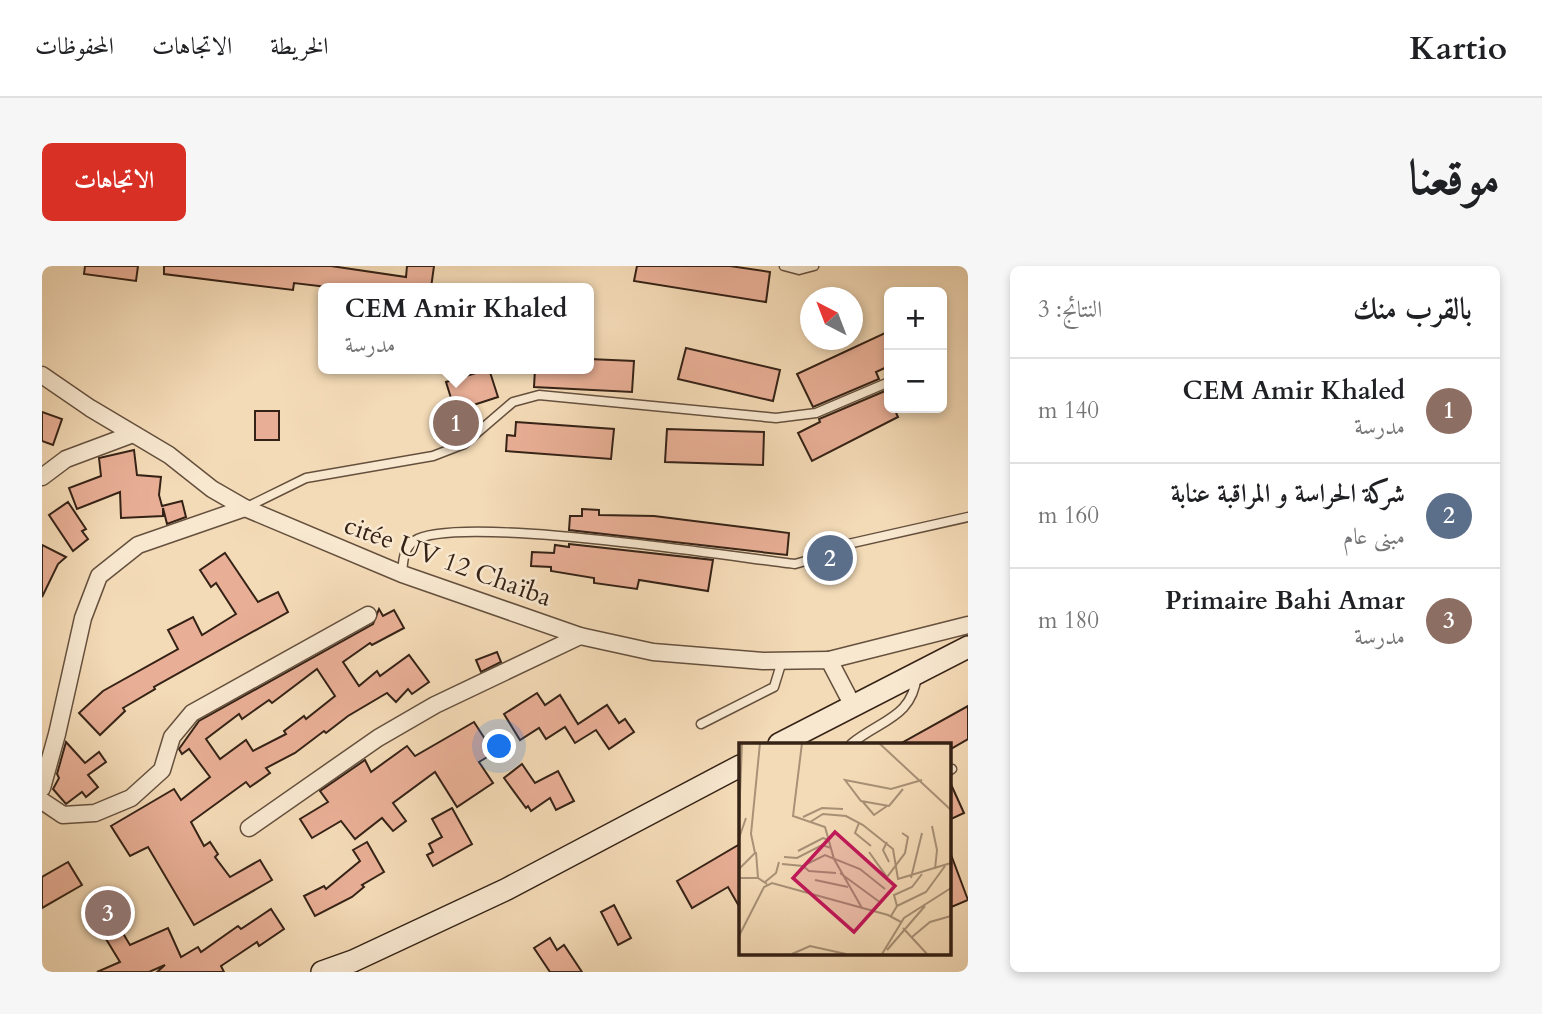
<!DOCTYPE html>
<html lang="ar">
<head>
<meta charset="utf-8">
<style>
	body { margin:0; font-family:Cardo,Amiri,serif; background:#f6f6f6; color:#202124; direction:rtl }
	.controls { position:absolute; right:21px; top:21px; display:grid; overflow:hidden; border-radius:10px; box-shadow:0 4px 10px #0003 }
	.controls button { width:63px; height:63px; display:grid; place-items:center; padding:0; border:0; border-bottom:2px solid #e0e0e0; background:#fff; color:#202124; font:35px sans-serif }
	.compass { position:absolute; left:758px; top:21px; width:63px; height:63px; border-radius:50%; background:#fff; box-shadow:0 4px 10px #0003; rotate:318deg }
	.you { position:absolute; left:458px; top:481px; width:24px; height:24px; margin:-18px; border:5px solid #fff; border-radius:50%; background:#1a73e8; box-shadow:0 0 0 10px #1a73e833 }
	.badge { display:grid; place-items:center; width:46px; height:46px; border-radius:50%; background:#d93025; color:#fff; font-size:23px; font-weight:700 }
	.pin { position:absolute; translate:-50% -50%; border:4px solid #fff; box-shadow:0 2px 7px #0006 }
	.popup { position:absolute; left:276px; top:17px; width:276px; height:91px; box-sizing:border-box; display:grid; place-content:center; border-radius:10px; background:#fff; filter:drop-shadow(0 2px 5px #0005); font-size:23px; white-space:nowrap; color:#757577 }
	.popup b { font-size:26px; color:#202124 }
	.popup::after { content:''; position:absolute; left:50%; top:100%; margin-left:-14px; border:14px solid transparent; border-top-color:#fff }
	.list { margin:0; padding:0; list-style:none }
	h2 { display:flex; justify-content:space-between; align-items:center; height:91px; margin:0; padding:0 28px; font-size:30px }
	h2 small { font-size:23px; font-weight:400; color:#757577 }
	.list li { display:grid; grid-template-columns:46px 1fr auto; gap:21px; align-items:center; box-sizing:border-box; height:105px; padding:0 28px; border-top:2px solid #e0e0e0 }
	.list b { display:block; font-size:26px; white-space:nowrap }
	.list p { margin:0; font-size:23px; white-space:nowrap; color:#757577 }
	.list em { font-size:23px; font-style:normal; color:#757577 }
	.map { position:relative; flex:none; width:926px; height:706px; overflow:hidden; direction:ltr; border-radius:10px }
	header { display:flex; align-items:center; gap:42px; box-sizing:border-box; height:98px; padding:0 35px; background:#fff; border-bottom:2px solid #e0e0e0 }
	header strong { font-size:33px }
	nav { display:flex; gap:38px; margin-inline-start:auto; font-size:24px }
	.intro { display:flex; align-items:center; justify-content:space-between; box-sizing:border-box; height:168px; padding:0 42px }
	h1 { margin:0; font-size:49px }
	.button { padding:18px 32px; border-radius:10px; background:#d93025; color:#fff; font-size:24px; font-weight:700 }
	main { display:flex; gap:42px; padding:0 42px }
	aside { flex:1; background:#fff; border-radius:10px; box-shadow:0 4px 10px #0003 }
	.map>svg:first-child { display:block }
	.building { fill:#e9af96; stroke:#352216; stroke-width:2; fill-rule:evenodd }
	.lines { fill:none; stroke-linecap:round; stroke-linejoin:round }
	.lane-casing { stroke:#65503e; stroke-width:11 }
	.street-casing { stroke:#65503e; stroke-width:19 }
	.secondary-casing { stroke:#352216; stroke-width:24 }
	.lane { stroke:#f8e8d0; stroke-width:8 }
	.street { stroke:#f8e8d0; stroke-width:16 }
	.secondary { stroke:#f8e8d0; stroke-width:21 }
	.labels { text-anchor:middle; dominant-baseline:central; stroke-width:5; stroke-linejoin:round; paint-order:stroke }
	.street-label { font-size:26px; fill:#352216; stroke:#f8e8d0 }
	.inset-road { fill:none; stroke:#a89177; stroke-width:2 }
	.view { fill:#c2185b; fill-opacity:0.15; stroke:#c2185b; stroke-width:3.5 }
	.inset-edge { fill:none; stroke:#352216; stroke-width:3.5 }
</style>
</head>
<body>
<header>
<strong>Kartio</strong>
<nav><a>الخريطة</a><a>الاتجاهات</a><a>المحفوظات</a></nav>
</header>
<div class="intro"><h1>موقعنا</h1><a class="button">الاتجاهات</a></div>
<main>
<aside>
<h2>بالقرب منك<small>النتائج: 3</small></h2>
<ul class="list">
<li><span class="badge" style="background:#8d6e63">1</span><div><b>CEM Amir Khaled</b><p>مدرسة</p></div><em>140 m</em></li>
<li><span class="badge" style="background:#5c6f8a">2</span><div><b>شركة الحراسة و المراقبة عنابة</b><p>مبنى عام</p></div><em>160 m</em></li>
<li><span class="badge" style="background:#8d6e63">3</span><div><b>Primaire Bahi Amar</b><p>مدرسة</p></div><em>180 m</em></li>
</ul>
</aside>
<div class="map">
<svg width="926" height="706" viewBox="0 0 926 706">
	<rect width="100%" height="100%" fill="#f4dbb7"/>
	<filter id="stains"><feTurbulence type="fractalNoise" baseFrequency=".00286" numOctaves="4"/><feColorMatrix values="0 0 0 0 .2 0 0 0 0 .09 0 0 0 0 .02 0 0 0 .5 -.17"/></filter>
	<radialGradient id="worn" r=".72"><stop offset=".6" stop-color="#630" stop-opacity="0"/><stop offset="1" stop-color="#630" stop-opacity=".3"/></radialGradient>
	<g class="building">
		<path d="M43,0H96L94,15L42,8Z"/>
		<path d="M122,0H289L364,11L365,0H392L389,22H294L252,17L251,24L122,8Z"/>
		<path d="M595,0H688L728,6L724,36L592,15Z"/>
		<path d="M843,67L847,76V100L834,106L837,113L771,141L755,108Z"/>
		<path d="M644,82L738,104L731,135L636,113Z"/>
		<path d="M547,93L592,95L590,126L492,121L493,103H547Z"/>
		<path d="M447,103L456,131L413,145L404,116Z"/>
		<path d="M843,125L847,142H852L856,151L770,195L756,167L778,156L777,153Z"/>
		<rect x="213" y="145" width="24" height="29"/>
		<path d="M0,146L20,153L11,179L0,175Z"/>
		<path d="M474,156L572,163L569,193L464,185L465,169L473,170Z"/>
		<path d="M625,163L722,166L721,199L623,196Z"/>
		<path d="M92,184L95,209L119,211L117,229L120,240L140,235L144,251L125,258L121,242V250L79,252L78,226L35,243L27,222L59,210L57,192Z"/>
		<path d="M26,236L44,263L40,265L46,273L31,285L7,249Z"/>
		<path d="M540,243L557,244V249L612,250L747,267L745,289L527,264L528,250H540Z"/>
		<path d="M527,278L671,294L666,325L597,314L595,323L552,317V312L509,305V301L489,300L490,286L512,287L513,279L527,281Z"/>
		<path d="M0,279L24,291L16,298L0,331Z"/>
		<path d="M183,287L216,336L236,326L246,346L112,421L113,423L81,442L83,445L58,469L37,447L61,425L136,383L126,364L151,351L160,369L194,348L174,317L169,321L158,304Z"/>
		<path d="M337,343L341,350L352,344L362,362L330,379L328,377L301,396L317,420L335,405L338,410L367,389L387,416L370,428L366,423L354,436L345,427L306,450L284,467L282,465L253,487L224,502L228,507L208,521L204,516L149,556L162,580L168,576L176,588L173,591L188,611L218,594L230,614L152,659L106,581L88,590L69,560L132,523L139,534L168,511L147,483L140,488L137,483L157,455L331,358ZM275,403L293,430L264,453L262,450L242,465L244,468L211,485L204,474L178,493L164,473L197,448L200,453L227,434L230,437Z"/>
		<path d="M455,386L459,396L439,406L434,394Z"/>
		<path d="M495,427L503,439L518,429L536,458L565,439L577,457L583,453L592,466L567,483L554,464L533,477L523,461L504,473L497,462L478,474L462,448Z"/>
		<path d="M926,440V473L907,484V479H856Z"/>
		<path d="M432,456L452,487L437,496L451,517L415,541L393,506L351,537L364,555L351,565L340,552L313,573L299,555L270,572L258,553L286,536L278,525L323,494L329,506L365,480L373,490Z"/>
		<path d="M24,476L43,497L57,486L64,496L46,509L56,521L44,531L40,526L24,538L11,523L17,512L15,508Z"/>
		<path d="M480,498L493,517L516,505L532,535L514,544L508,532L489,545L486,540L484,542L462,512Z"/>
		<path d="M907,514L922,547L907,554Z"/>
		<path d="M410,542L430,578L391,600L385,589L391,586L387,578L400,571L390,553Z"/>
		<path d="M325,576L342,606L320,619L322,621L310,631L273,650L262,630L282,620L284,623L318,595L311,584Z"/>
		<path d="M698,578V642L686,621L650,642L635,615Z"/>
		<path d="M908,586L926,634L907,642V587Z"/>
		<path d="M26,596L40,619L0,642V611Z"/>
		<path d="M572,639L589,672L576,679L559,646Z"/>
		<path d="M229,643L242,663L217,680L215,676L179,700L182,706H115L123,699L107,706H55L78,696L61,668L76,659L88,679L126,662L139,691L156,681L159,686L196,660L199,663Z"/>
		<path d="M508,672L515,684L522,679L540,706H508L492,682Z"/>
	</g>
	<g class="lines">
		<defs>
			<g id="lane">
				<path d="M742,0L757,4L772,0"/>
				<path d="M205,241L264,212L391,190L422,178L471,136L497,129L734,152L774,147L847,116"/>
				<path d="M360,308C361,296 361,283 372,275C413,247 691,291 753,298L767,294L784,283L926,251"/>
				<path d="M659,458L732,421L740,395"/>
				<path d="M809,478C840,453 870,452 875,409"/>
				<path d="M907,505L910,503"/>
			</g>
			<g id="street">
				<path d="M0,109L48,142L127,189L170,223L203,242L360,308L538,370L611,386L721,395L787,394L810,438"/>
				<path d="M0,211L24,193L91,168"/>
				<path d="M787,394L926,359"/>
				<path d="M0,522L15,468L41,352L57,310L96,279L203,242"/>
				<path d="M0,535L21,549L53,547L89,532L120,504L130,471L150,447L326,349"/>
				<path d="M207,562L336,472L393,439L538,370"/>
			</g>
			<g id="secondary">
				<path d="M737,478L926,381"/>
				<path d="M280,706L311,695L465,623L698,500"/>
			</g>
		</defs>
		<use href="#lane" class="lane-casing"/>
		<use href="#street" class="street-casing"/>
		<use href="#secondary" class="secondary-casing"/>
		<use href="#lane" class="lane"/>
		<use href="#street" class="street"/>
		<use href="#secondary" class="secondary"/>
	</g>
	<g class="labels">
		<g class="street-label">
			<text transform="translate(406 295) rotate(20)">citée UV 12 Chaïba</text>
		</g>
	</g>
	<g transform="translate(697 477)">
		<rect width="212" height="212" fill="#f4dbb7"/>
		<path class="inset-road" d="M63,0L54,73L86,84L95,116L123,165M140,0L212,67M164,46L150,63L122,58L106,37L152,46L183,37M124,59L135,72L148,63M64,74L83,65L104,66M0,77L3,0M71,79L84,71L107,73L124,82L154,106L159,136L212,120M120,80L116,90L132,103M193,83L198,107L196,126M0,95L7,75M148,99L144,107L150,119M59,108L84,95L90,97M17,109L19,135M130,109L148,134L166,110L169,94L163,90M45,114L58,115L83,102L92,105M43,121L64,123L86,112L121,126L146,146M64,123L70,128L97,130M0,126L16,110L12,91L21,0M101,130L142,160M0,135H19L28,141M172,135L183,90M76,137L109,144M26,139L37,130L40,119M158,163L187,149L206,123M152,173L158,163L155,152L173,144L183,131M164,185L188,211M0,193L25,144L33,140L149,172L162,179M173,194L191,179L212,173M148,207L186,163M53,211L71,203L107,211M143,211L165,175L212,145"/>
		<path class="view" d="M96,89L156,143L115,189L54,135Z"/>
		<rect width="212" height="212" class="inset-edge"/>
	</g>
	<rect width="100%" height="100%" filter="url(#stains)"/>
	<rect width="100%" height="100%" fill="url(#worn)"/>
</svg>
<div class="controls">
<button>+</button>
<button>−</button>
</div>
<svg class="compass" viewBox="-18 -18 36 36"><path d="M0-13l5 13h-10z" fill="#e53935"/><path d="M0 13l5-13h-10z" fill="#757577"/></svg>
<div class="you"></div>
<div class="pin badge" style="left:414px;top:157px;background:#8d6e63">1</div>
<div class="popup"><b>CEM Amir Khaled</b>مدرسة</div>
<div class="pin badge" style="left:788px;top:292px;background:#5c6f8a">2</div>
<div class="pin badge" style="left:66px;top:647px;background:#8d6e63">3</div>
</div>
</main>
</body>
</html>
